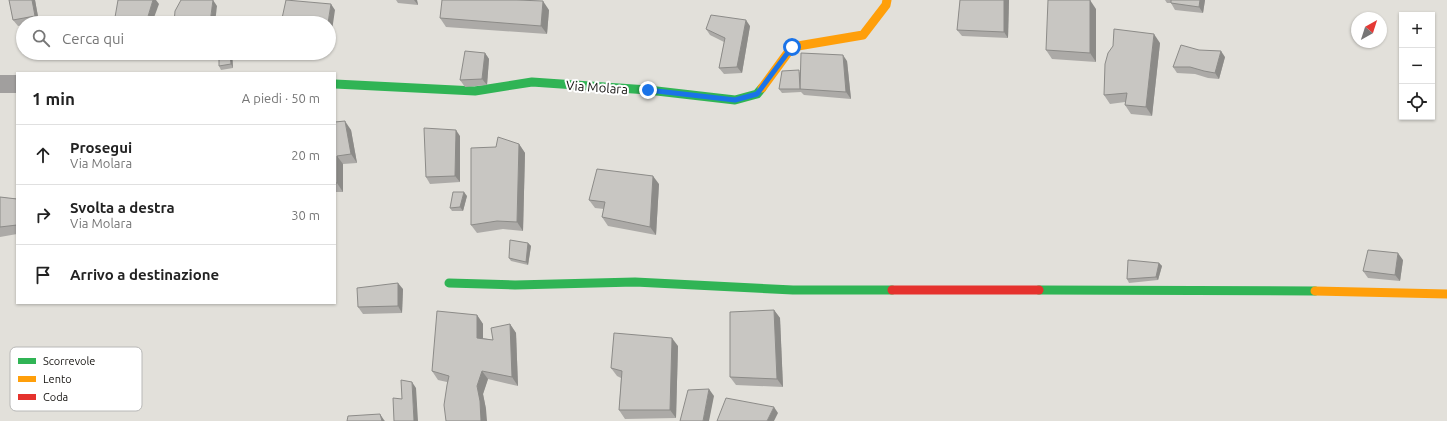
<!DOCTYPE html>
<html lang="it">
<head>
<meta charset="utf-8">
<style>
	body { margin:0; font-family:Ubuntu,sans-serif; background:#f6f6f6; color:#222 }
	.controls { position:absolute; right:12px; top:12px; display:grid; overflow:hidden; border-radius:0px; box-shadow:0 1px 3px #0004 }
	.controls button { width:36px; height:36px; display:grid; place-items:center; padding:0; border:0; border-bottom:1px solid #e0e0e0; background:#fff; color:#222; font:20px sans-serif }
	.compass { position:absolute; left:1351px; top:12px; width:36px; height:36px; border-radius:50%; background:#fff; box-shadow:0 1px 3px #0004; rotate:39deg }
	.stop { position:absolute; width:12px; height:12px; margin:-9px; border:3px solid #1a73e8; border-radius:50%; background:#fff }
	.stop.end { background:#1a73e8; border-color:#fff; box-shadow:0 1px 4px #0008 }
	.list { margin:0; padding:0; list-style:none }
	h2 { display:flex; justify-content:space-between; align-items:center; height:52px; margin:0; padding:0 16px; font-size:17px }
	h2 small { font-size:13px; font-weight:400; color:#767676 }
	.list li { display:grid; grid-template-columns:26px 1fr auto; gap:12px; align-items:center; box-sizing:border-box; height:60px; padding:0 16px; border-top:1px solid #e0e0e0 }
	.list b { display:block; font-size:15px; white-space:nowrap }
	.list p { margin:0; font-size:13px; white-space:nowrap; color:#767676 }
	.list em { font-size:13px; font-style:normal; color:#767676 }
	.icon { flex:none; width:22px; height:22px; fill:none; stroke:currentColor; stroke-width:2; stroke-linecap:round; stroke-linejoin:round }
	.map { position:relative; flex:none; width:1447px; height:421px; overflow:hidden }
	.search { position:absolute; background:#fff; box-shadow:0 1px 3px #0004; left:16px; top:16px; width:320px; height:44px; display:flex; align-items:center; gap:10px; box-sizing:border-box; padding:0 14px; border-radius:22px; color:#767676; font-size:15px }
	.panel { position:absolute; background:#fff; box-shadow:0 1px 3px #0004; left:16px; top:72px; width:320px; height:232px; border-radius:0px }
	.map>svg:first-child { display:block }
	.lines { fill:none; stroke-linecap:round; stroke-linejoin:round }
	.street { stroke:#a19f9e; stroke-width:18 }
	.fast { stroke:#30b455; stroke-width:9 }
	.slow { stroke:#ff9f0a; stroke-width:9 }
	.jam { stroke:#e5322d; stroke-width:9 }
	.wall { fill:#acaaa7 }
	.shaded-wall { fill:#8c8b88 }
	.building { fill:#c8c6c2; stroke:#8c8b88 }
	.route { stroke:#1a73e8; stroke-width:5 }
	.labels { text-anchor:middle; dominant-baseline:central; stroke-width:4; stroke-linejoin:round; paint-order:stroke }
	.street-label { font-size:13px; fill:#13110e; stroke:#fff }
	.key { fill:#fff; stroke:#b8b8b7; stroke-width:1 }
	.key-label { font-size:11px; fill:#13110e }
</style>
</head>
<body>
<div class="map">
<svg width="1447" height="421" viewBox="0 0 1447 421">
	<rect width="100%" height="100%" fill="#e2e0da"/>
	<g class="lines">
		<path class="street" d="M0,84H17"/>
		<g class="fast">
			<path d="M335,84L475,91L532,82L648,90L735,100L757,94L762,88"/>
			<path d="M449,283L515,285L635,282L793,290H892"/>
			<path d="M1039,290L1315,291"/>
		</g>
		<g class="slow">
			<path d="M762,88L792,47L863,35L886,5L887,0"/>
			<path d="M1315,291L1447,294"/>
		</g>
		<path class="jam" d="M892,290H1039"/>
	</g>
	<g class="wall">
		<path d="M9,0H35L39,22L34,23H23V25L18,26L13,20Z"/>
		<path d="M396,0H417L418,5L398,3Z"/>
		<path d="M960,0H1009L1008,38L962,36L957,30Z"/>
		<path d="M1165,0H1205L1203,13L1175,10L1171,3H1167Z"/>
		<path d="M1096,9V62L1052,59L1046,50Z"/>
		<path d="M549,10L547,34L446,27L440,18Z"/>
		<path d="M750,26L742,73L724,74L719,68L724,42L710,35L706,29Z"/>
		<path d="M1160,43L1152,116L1131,114L1125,105V102L1110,104L1104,95Z"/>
		<path d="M219,53H232L233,68L221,70L219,66Z"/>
		<path d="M485,53L489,59L487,85L465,87L460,80Z"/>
		<path d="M1225,57L1219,79L1208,78L1195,74L1177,73L1173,67Z"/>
		<path d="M847,61L851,99L804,95L801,92L782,93L779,89L800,72Z"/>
		<path d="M335,122L351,130L357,163L343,164V192H335Z"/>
		<path d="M460,136V182L430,184L426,177Z"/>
		<path d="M519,144L525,153L523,231L503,229L477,233L471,225L496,147Z"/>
		<path d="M659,184L656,235L608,226L602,217L604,209L595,208L589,200Z"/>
		<path d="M467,196L463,211H452L450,208Z"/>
		<path d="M0,197L17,199V234L0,237Z"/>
		<path d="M528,243L531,246L528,265L511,261L509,258Z"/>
		<path d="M1403,260L1400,281L1368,278L1363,271Z"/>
		<path d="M1159,263L1162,266L1158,280L1129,283L1127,279Z"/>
		<path d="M403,289L402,313L363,314L358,307Z"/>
		<path d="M774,310L780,318L783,387L736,385L730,377Z"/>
		<path d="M477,315L483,324V338L493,340L510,324L516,333L518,386L488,379L483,394L486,409L447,382L438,380L432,371Z"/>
		<path d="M678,346L676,418L625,419L619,410L621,378L617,376L611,368Z"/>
	</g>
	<g class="shaded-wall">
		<path d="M32,0H35L39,22L35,16Z"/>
		<path d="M153,0H156L159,4L152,23H146Z"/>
		<path d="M213,0L217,6L215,23H210Z"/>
		<path d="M414,0H417L418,5Z"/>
		<path d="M1004,0H1009L1008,38L1004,32Z"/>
		<path d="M1090,0L1096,9V62L1090,53Z"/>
		<path d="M1200,0H1205L1203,13L1199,7Z"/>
		<path d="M543,1L549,10L547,34L541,26Z"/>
		<path d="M331,4L335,10L329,51V23H328Z"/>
		<path d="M746,20L750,26L742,73L737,67Z"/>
		<path d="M1154,34L1160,43L1152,116L1146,107Z"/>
		<path d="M1221,51L1225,57L1219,79L1215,73Z"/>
		<path d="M230,53H232L233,68L231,64Z"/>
		<path d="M485,53L489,59L487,85L482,79Z"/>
		<path d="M843,55L847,61L851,99L846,92Z"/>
		<path d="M345,121L351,130L357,163L351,154Z"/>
		<path d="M456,130L460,136V182L455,176Z"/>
		<path d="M519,144L525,153L523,231L517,222Z"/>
		<path d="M337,156L343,164V192L337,183Z"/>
		<path d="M653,176L659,184L656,235L650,227Z"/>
		<path d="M464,192L467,196L463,211L460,207Z"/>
		<path d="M528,243L531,246L528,265L526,262Z"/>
		<path d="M1398,253L1403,260L1400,281L1395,275Z"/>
		<path d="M1159,263L1162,266L1158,280L1156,277Z"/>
		<path d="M398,283L403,289L402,313L398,306Z"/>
		<path d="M774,310L780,318L783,387L777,379Z"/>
		<path d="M477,315L483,324V346L477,338Z"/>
		<path d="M510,324L516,333L518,386L512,377Z"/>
		<path d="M672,338L678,346L676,418L670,410Z"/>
		<path d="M482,371L488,379L483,394L486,409L487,421H481L477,386Z"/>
		<path d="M412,382L416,388L418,421H414Z"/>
		<path d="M709,389L714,396L709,421H703Z"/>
		<path d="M774,407L778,413L774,421H767Z"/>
		<path d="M380,414L384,420L385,421H382Z"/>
	</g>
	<g class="building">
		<path d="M9,0H32L35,16L13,20Z"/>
		<path d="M118,0H153L146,23H114Z"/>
		<path d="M181,0H213L210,23H174L175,11Z"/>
		<path d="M286,0L331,4L328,23H281Z"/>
		<path d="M442,0H517L543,1L541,26L440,18Z"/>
		<path d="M960,0H1004V32L957,30Z"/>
		<path d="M1048,0H1090V53L1046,50Z"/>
		<path d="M1171,0H1200L1199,7L1171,3Z"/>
		<path d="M711,15L746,20L737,67L719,68L725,38L706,29Z"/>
		<path d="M1114,29L1154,34L1146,107L1125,105L1127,93L1104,95L1105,64L1108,53L1113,46Z"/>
		<path d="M1181,45L1199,50L1221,51L1215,73L1204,71L1190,67H1173Z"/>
		<path d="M465,51L485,53L482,79L460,80Z"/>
		<path d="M219,53H230L231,64L219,66Z"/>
		<path d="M801,53L843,55L846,92L800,89Z"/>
		<path d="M799,70L800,89H779L782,71Z"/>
		<path d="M345,121L351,154L337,156V183H335V122Z"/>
		<path d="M424,128L456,130L455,176L426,177Z"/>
		<path d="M498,137L519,144L517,222L497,221L471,225V148L496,147Z"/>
		<path d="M597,169L653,176L650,227L602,217L605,202L589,200Z"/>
		<path d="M453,192H464L460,207L450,208Z"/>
		<path d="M0,197L17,199V225L0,227Z"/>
		<path d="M510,240L528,243L526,262L509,258Z"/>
		<path d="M1368,250L1398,253L1395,275L1363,271Z"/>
		<path d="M1128,260L1159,263L1156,277L1127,279Z"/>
		<path d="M398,283V306L358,307L357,288Z"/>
		<path d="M774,310L777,379L730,377V312Z"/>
		<path d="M437,311L477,315V338L493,340L491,328L510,324L512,377L482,371L477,386L480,401L481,421H446L444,405L447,385L449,376L432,371Z"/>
		<path d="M614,333L672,338L670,410H619L622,371L611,368Z"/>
		<path d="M401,380L412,382L414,421H394L393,398L402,399Z"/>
		<path d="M709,389L703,421H680L688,390Z"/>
		<path d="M726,398L774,407L767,421H717Z"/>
		<path d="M380,414L382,421H347L348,416Z"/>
	</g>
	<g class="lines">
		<path class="route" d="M648,90L735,100L757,94L792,47"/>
	</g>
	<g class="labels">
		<g class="street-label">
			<text transform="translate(597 87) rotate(4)">Via Molara</text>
		</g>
	</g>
	<rect x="10" y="347" width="132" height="64" rx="6" class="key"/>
	<rect x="18" y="358" width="18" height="6" fill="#30b455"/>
	<rect x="18" y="376" width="18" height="6" fill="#ff9f0a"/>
	<rect x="18" y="394" width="18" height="6" fill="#e5322d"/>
	<g class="key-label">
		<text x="43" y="365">Scorrevole</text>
		<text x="43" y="383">Lento</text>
		<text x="43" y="401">Coda</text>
	</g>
</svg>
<div class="controls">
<button>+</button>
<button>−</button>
<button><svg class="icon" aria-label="locate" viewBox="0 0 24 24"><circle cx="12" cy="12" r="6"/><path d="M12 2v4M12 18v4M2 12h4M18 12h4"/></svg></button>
</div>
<svg class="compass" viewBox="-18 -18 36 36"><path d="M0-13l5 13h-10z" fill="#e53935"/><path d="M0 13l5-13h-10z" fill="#767676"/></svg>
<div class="stop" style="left:792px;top:47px"></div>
<div class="stop end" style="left:648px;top:90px"></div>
<div class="search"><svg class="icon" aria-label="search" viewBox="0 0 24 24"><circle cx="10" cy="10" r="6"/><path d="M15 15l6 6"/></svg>Cerca qui</div>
<section class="panel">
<h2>1 min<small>A piedi · 50 m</small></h2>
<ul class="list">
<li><svg class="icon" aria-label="ahead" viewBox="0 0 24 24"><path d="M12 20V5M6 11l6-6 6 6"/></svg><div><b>Prosegui</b><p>Via Molara</p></div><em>20 m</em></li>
<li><svg class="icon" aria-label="right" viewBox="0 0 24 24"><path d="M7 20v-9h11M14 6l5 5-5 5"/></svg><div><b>Svolta a destra</b><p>Via Molara</p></div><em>30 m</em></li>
<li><svg class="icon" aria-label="arrive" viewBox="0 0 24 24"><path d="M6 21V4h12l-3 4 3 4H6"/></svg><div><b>Arrivo a destinazione</b></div></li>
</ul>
</section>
</div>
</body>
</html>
